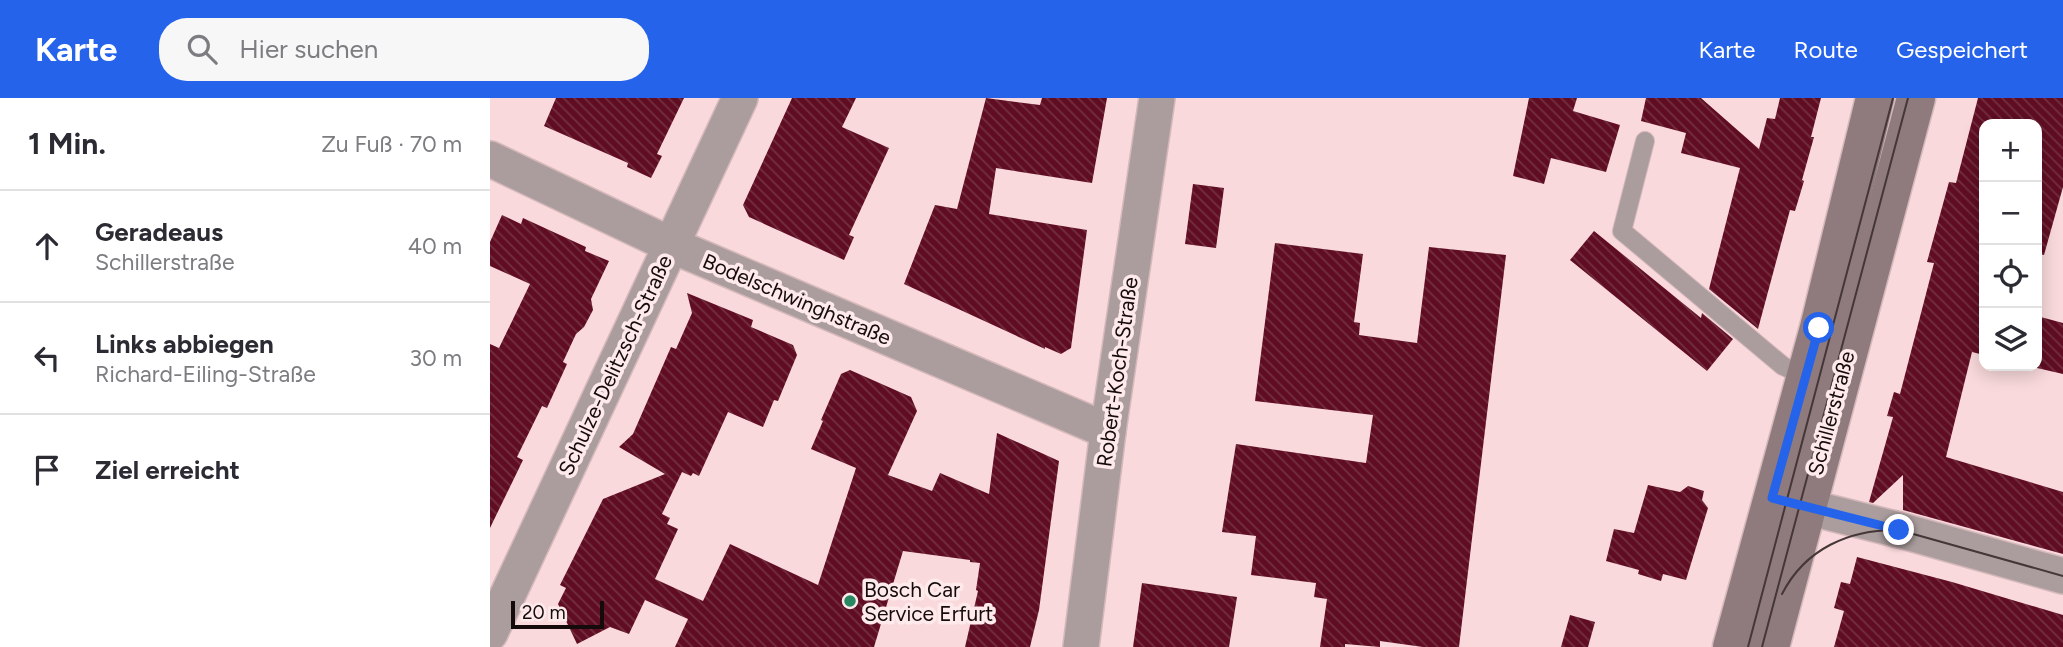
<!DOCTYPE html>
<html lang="de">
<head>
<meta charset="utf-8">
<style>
	body { margin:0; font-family:Figtree,sans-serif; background:#f7f7f7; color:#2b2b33 }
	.controls { position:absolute; right:21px; top:21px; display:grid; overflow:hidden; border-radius:14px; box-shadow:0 4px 18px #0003 }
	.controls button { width:63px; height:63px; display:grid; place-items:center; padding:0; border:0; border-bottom:2px solid #e1e1e2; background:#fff; color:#2b2b33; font:35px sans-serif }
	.scale { position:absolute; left:21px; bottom:18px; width:93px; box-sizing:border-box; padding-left:7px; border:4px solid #150b0c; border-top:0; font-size:19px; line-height:24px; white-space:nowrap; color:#150b0c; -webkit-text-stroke:5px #feeaeb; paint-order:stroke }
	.stop { position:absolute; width:21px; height:21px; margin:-16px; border:5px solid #2563eb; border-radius:50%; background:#fff }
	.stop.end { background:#2563eb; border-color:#fff; box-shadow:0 2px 7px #0008 }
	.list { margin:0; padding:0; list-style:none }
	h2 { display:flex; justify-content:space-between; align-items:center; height:91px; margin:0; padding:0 28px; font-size:30px }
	h2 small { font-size:23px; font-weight:400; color:#7c7c81 }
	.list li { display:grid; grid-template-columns:46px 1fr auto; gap:21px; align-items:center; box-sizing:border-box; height:112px; padding:0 28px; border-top:2px solid #e1e1e2 }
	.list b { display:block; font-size:26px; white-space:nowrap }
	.list p { margin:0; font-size:23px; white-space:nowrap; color:#7c7c81 }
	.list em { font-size:23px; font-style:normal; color:#7c7c81 }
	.icon { flex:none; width:38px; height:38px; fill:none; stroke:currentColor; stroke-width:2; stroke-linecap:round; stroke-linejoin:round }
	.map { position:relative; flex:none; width:1573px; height:549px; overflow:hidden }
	header { display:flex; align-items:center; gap:42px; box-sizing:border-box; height:98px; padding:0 35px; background:#2563eb; color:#fff }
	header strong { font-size:33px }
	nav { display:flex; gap:38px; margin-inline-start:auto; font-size:24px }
	.search { width:490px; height:63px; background:#f7f7f7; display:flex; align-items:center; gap:18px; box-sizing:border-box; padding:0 24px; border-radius:28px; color:#7c7c81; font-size:26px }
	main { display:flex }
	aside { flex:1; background:#fff }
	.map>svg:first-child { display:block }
	.building { fill:url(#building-back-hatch) }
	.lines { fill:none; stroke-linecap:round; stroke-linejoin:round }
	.lane-casing { stroke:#d5b8ba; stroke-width:20 }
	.street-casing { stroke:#d5b8ba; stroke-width:38 }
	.secondary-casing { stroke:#d5b8ba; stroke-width:41 }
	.lane { stroke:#ab9d9e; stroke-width:18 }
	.street { stroke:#ab9d9e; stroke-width:35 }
	.secondary { stroke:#8f7b7d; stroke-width:38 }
	.tram { stroke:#453637; stroke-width:2 }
	.route { stroke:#2563eb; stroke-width:9 }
	.poi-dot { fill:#278862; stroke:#feeaeb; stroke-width:2.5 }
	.labels { text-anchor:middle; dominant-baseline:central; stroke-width:7; stroke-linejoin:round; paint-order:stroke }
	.street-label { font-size:21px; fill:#150b0c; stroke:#feeaeb }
	.poi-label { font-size:21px; fill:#150b0c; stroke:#feeaeb; text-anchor:start }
</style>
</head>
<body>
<header>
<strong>Karte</strong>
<div class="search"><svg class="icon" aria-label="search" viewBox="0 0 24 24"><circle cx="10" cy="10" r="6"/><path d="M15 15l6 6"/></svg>Hier suchen</div>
<nav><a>Karte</a><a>Route</a><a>Gespeichert</a></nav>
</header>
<main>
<aside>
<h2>1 Min.<small>Zu Fuß · 70 m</small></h2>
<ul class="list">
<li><svg class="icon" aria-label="ahead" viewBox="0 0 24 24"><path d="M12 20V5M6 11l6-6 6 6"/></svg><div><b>Geradeaus</b><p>Schillerstraße</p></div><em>40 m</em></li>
<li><svg class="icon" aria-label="left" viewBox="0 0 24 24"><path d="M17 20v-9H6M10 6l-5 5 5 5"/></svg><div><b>Links abbiegen</b><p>Richard-Eiling-Straße</p></div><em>30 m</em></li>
<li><svg class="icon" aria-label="arrive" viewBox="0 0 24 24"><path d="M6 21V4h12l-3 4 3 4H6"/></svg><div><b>Ziel erreicht</b></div></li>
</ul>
</aside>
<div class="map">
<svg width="1573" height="549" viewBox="0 0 1573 549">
	<defs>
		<pattern id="building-back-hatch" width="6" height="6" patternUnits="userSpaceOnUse" patternTransform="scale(1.75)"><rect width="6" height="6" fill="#600d23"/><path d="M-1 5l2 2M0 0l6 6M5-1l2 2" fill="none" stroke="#722f40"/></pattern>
	</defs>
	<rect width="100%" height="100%" fill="#f9d9db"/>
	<g class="building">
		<path d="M66,0H194L167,56L172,58L161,80L137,69L138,65L54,28Z"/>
		<path d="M302,0H366L352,29L399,50L359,137L364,139L354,162L259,119L253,107Z"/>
		<path d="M496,0L550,7L552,0H617L602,85L506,70L499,116L597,132L581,250L571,256L555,249V251L414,186L445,107L467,111Z"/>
		<path d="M1039,0H1087L1083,13L1130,27L1116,74L1061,60L1054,86L1023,78Z"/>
		<path d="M1156,0H1211L1269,51L1277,20L1285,21L1290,0H1331L1321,39H1324L1312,82L1314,83L1305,113L1300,112L1268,231L1219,191L1250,70L1191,55L1196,35L1151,23Z"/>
		<path d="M1488,0H1573V89L1554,157L1547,156V26H1494V257L1482,254L1456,359L1573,394V456L1413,412V377L1383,405L1379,404L1403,319L1397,318L1404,294L1410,296L1444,165L1437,164L1459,84L1466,85Z"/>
		<path d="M703,86L734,90L726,150L695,146Z"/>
		<path d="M12,117L31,126L33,120L96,149L95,153L119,163L101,201L103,212L94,229L86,236L73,264L77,266L57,310L52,308L27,359L33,362L0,430V246L9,250L40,186L0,168V144Z"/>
		<path d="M1104,133L1211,220L1212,215L1243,241L1217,273L1080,162Z"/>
		<path d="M785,145L873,156L864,224L870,225L869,237L927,245L939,149L1016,157L969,549H933L890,543V549L855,546V549H830L837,501L824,499L826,485L761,477L766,438L732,434L746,346L876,365L883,317L765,303Z"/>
		<path d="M197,195L263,222L261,229L303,247L307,257L288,303L284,302L273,329L238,314L209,378L203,375L201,378L192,374L172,416L180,420L177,426L188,431L165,481L213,503L240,446L328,487L366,370L321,351L333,323L331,322L351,276L360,272L421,299L427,313L398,377L442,393L450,375L499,396L507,335L569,363L549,512L540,549H475L488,493L486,492L490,465L480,464V462L413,453L384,549H185L198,521L155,502L139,536L120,529L87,546L68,506L76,490L70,487L113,401L175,376L129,349L143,336L181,249L186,251L202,215Z"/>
		<path d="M1547,218L1573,225V276L1547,270Z"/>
		<path d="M1158,387L1190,394L1198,388L1214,393L1212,402L1218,410L1196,482L1173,476L1171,483L1148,476L1149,472L1116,463L1124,431L1144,435Z"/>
		<path d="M1367,459L1462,484L1573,517V549H1344L1354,513L1344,510L1351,484L1360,486Z"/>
		<path d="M652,485L747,499L739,549H643Z"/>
		<path d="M1080,517L1105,524L1098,549H1071Z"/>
	</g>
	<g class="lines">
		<defs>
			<path id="lane" d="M1155,43L1132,133L1293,268L1315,278"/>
			<g id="street">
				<path d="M0,61L181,147L618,333"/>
				<path d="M1289,402L1409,432L1573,478"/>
				<path d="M0,535L250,0"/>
				<path d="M591,549L618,333L667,0"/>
			</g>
			<g id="secondary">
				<path d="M1242,549L1329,230L1385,0"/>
				<path d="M1280,549L1426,0"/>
			</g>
		</defs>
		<use href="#lane" class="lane-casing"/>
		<use href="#street" class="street-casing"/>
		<use href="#secondary" class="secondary-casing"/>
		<use href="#lane" class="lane"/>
		<use href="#street" class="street"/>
		<use href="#secondary" class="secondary"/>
		<g class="tram">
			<path d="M1292,496C1315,451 1359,431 1409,432L1573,478"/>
			<path d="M1258,549L1403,0"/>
			<path d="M1272,549L1418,0"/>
		</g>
	</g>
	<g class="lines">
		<path class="route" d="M1329,230L1282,400L1409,432"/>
	</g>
	<circle class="poi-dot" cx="360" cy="503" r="7"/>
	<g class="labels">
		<g class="street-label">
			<text transform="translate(307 201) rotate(23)">Bodelschwinghstraße</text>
			<text transform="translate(125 267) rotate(-65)">Schulze-Delitzsch-Straße</text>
			<text transform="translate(627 274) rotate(-82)">Robert-Koch-Straße</text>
			<text transform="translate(1341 315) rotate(-75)">Schillerstraße</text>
		</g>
		<g class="poi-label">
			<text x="374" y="491">Bosch Car<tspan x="374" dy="24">Service Erfurt</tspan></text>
		</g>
	</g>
</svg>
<div class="controls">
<button>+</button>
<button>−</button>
<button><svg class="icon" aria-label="locate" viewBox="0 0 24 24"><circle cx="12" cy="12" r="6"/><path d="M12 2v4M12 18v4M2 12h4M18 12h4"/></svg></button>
<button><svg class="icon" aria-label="layers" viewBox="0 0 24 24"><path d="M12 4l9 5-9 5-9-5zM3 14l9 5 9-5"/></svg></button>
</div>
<div class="scale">20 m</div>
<div class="stop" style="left:1329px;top:230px"></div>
<div class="stop end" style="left:1409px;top:432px"></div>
</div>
</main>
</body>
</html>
